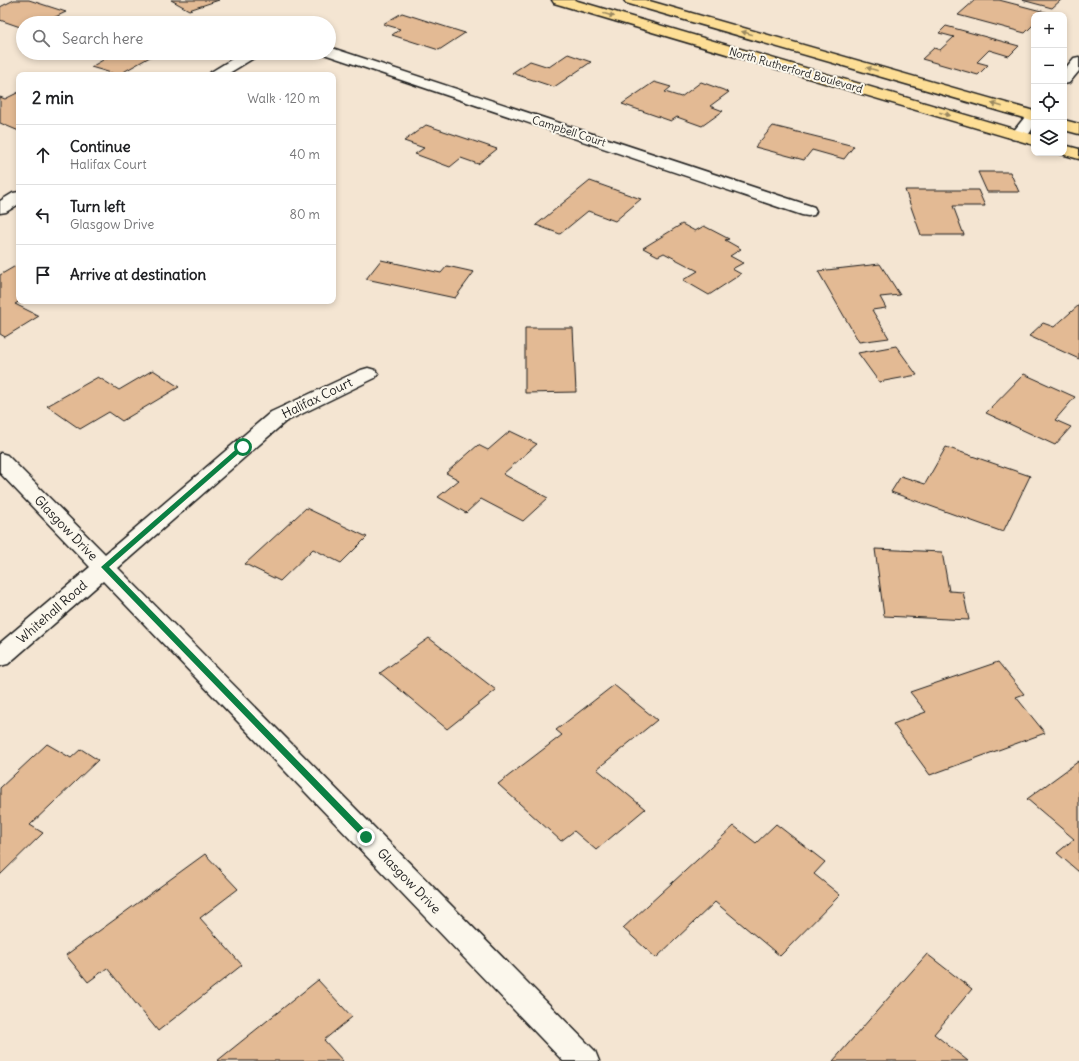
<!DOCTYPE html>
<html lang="en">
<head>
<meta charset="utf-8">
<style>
	body { margin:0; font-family:Delius,sans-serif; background:#f2f2f2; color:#202124 }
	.controls { position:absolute; right:12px; top:12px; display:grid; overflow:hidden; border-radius:8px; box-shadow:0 2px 6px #0003 }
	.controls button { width:36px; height:36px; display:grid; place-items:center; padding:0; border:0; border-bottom:1px solid #e0e0e0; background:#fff; color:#202124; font:20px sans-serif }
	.stop { position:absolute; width:12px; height:12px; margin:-9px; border:3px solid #0b8043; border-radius:50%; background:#fff }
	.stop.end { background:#0b8043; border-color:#fff; box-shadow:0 1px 4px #0008 }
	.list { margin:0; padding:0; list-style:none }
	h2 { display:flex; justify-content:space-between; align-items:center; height:52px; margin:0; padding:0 16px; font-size:17px }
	h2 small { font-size:13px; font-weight:400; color:#757577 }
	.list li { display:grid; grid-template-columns:26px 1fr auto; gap:12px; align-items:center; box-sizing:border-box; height:60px; padding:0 16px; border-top:1px solid #e0e0e0 }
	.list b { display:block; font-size:15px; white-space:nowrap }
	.list p { margin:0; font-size:13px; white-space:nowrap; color:#757577 }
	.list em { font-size:13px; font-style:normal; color:#757577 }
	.icon { flex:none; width:22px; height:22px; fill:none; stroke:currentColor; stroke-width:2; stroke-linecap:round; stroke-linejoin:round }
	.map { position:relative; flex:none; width:1079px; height:1061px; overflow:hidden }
	.search { position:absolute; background:#fff; box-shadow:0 2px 6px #0003; left:16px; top:16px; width:320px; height:44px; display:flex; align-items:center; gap:10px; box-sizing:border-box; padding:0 14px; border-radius:22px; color:#757577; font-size:15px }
	.panel { position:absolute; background:#fff; box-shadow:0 2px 6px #0003; left:16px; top:72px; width:320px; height:232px; border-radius:8px }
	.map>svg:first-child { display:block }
	.building { fill:#e3ba94; stroke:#1c1c1c }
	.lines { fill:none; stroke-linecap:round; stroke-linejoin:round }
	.minor-casing { stroke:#1c1c1c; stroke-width:3 }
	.primary-casing { stroke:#1c1c1c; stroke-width:3 }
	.minor { fill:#fbf7ec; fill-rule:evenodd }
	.primary { fill:#fdde96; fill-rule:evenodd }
	.oneway { fill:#98875f }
	.route { fill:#0b8043 }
	.labels { text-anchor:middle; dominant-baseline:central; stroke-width:4; stroke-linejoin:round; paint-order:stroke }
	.far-street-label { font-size:11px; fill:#1c1c1c; stroke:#fbf7ec }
	.street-label { font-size:13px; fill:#1c1c1c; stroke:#fbf7ec }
</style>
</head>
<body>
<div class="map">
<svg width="1079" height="1061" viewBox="0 0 1079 1061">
	<rect width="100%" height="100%" fill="#f4e5d2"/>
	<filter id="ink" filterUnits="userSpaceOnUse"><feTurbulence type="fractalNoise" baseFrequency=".025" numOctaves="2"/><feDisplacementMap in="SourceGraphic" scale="8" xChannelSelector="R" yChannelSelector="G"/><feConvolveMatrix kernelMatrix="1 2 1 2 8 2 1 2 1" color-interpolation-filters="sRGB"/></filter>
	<g filter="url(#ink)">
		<g class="building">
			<path d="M14,0H29L66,12L53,18L48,17L36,23H23V28L0,20V7Z"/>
			<path d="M171,0H219L189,10Z"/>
			<path d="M975,0H999L1049,13L1047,15H1034V24L1025,33L958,15Z"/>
			<path d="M1022,0H1061L1052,8Z"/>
			<path d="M402,13L465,33L439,50L392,35L400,29L383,24Z"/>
			<path d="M946,26L1019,46L1009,56L989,50L977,62L988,65L978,75L922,59L934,48L940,50L954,37L939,33Z"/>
			<path d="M115,53H157L118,75L91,67Z"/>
			<path d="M568,54L591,62L554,87L512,73L530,61L549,67Z"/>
			<path d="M654,82L671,87L665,92L681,97L701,82L729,92L710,106L723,111L702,126L677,117L671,121L622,104Z"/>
			<path d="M19,92V131L0,123V97L5,99Z"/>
			<path d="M426,125L497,149L478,164L461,158L450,167L415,154L424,148L404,141Z"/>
			<path d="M773,126L854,146L844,159L812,150L804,160L755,147Z"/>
			<path d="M978,172H1010L1019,192H987Z"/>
			<path d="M590,181L641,199L615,221L588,211L560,234L536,225Z"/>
			<path d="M905,190H978L985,206H953L964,235H921Z"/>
			<path d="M682,224L695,231L704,226L729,239L725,240L741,249L730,256L743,263L732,269L741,274L709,295L683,280L698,271L664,253L658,256L643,248Z"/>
			<path d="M381,260L441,273L447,266L474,272L455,298L366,279Z"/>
			<path d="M19,264L20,301L15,304L39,316L5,337L0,334V275Z"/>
			<path d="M880,264L900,295L880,297L886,308L872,310L889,338L859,342L818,271Z"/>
			<path d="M1079,305V359L1029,336L1043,323L1054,327Z"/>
			<path d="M525,328H573L576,392L525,393Z"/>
			<path d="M896,346L917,375L879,382L858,353Z"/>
			<path d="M153,370L179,387L122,421L109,412L80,429L47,406L98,377L119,390Z"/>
			<path d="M1024,374L1075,397L1055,420L1071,427L1055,445L986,413Z"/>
			<path d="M510,431L537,444L503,474L548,498L523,521L481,499L466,513L438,497L459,480L446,473L478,445L488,450Z"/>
			<path d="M946,447L1030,476L1003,532L891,492L901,476L925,484Z"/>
			<path d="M306,508L367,537L341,563L313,549L280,581L245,564Z"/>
			<path d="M875,549L942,552L949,591L963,592L969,620L884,616Z"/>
			<path d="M429,638L496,690L447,729L380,673Z"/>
			<path d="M998,662L1024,694L1016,697L1045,733L930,775L893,724L926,712L910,692Z"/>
			<path d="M614,685L657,720L597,769L645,809L596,850L574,831L561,841L498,784L562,735L556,730Z"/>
			<path d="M47,744L71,758L81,749L98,760L30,825L43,833L0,875V788Z"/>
			<path d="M1079,761V872L1057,853L1074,839L1027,799Z"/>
			<path d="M776,824L825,862L814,874L840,895L780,956L715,902L656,958L623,928L734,826L756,843Z"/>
			<path d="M205,854L238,889L200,918L242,965L158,1031L107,968L88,982L66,955Z"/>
			<path d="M927,954L972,989L934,1034L968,1061H833Z"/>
			<path d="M318,980L352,1017L324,1040L343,1061H217Z"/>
		</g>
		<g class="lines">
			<defs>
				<g id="minor">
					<path d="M329,47L814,207L816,211L814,215L808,216L802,215L324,54L323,53H329Z"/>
					<path d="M242,53H259L257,56L226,75H209L211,72Z"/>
					<path d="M1079,57V71L1069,83L1064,84V70L1074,58Z"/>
					<path d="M1034,110C1034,115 1035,120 1034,124C1032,134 1022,142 1012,139L1010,136L1012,133L1029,112Z"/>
					<path d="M19,192V204L6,212L0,213V201L13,193Z"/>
					<path d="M368,368L375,370L378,374L375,378L285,422L118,568L595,1051L599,1061H563L103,581L8,664L0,666V643L90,567L0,473V453L7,455L105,554L271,412L361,370Z"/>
				</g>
				<g id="primary">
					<path d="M552,0H574L1034,135V145L554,3Z"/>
					<path d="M624,0H646L1034,111V121L626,3Z"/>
					<path d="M1064,120L1079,124V134L1064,130Z"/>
					<path d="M1064,145L1079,149V159L1058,153H1064Z"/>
				</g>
			</defs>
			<use href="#minor" class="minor-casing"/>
			<use href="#primary" class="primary-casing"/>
			<use href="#minor" class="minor"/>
			<use href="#primary" class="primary"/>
		</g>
		<defs><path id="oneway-solid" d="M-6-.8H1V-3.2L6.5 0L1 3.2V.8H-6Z"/></defs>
		<g class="oneway">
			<use href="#oneway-solid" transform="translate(609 15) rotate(16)"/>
			<use href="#oneway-solid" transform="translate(747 33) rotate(-164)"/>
			<use href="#oneway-solid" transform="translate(872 69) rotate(-164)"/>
			<use href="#oneway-solid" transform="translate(997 105) rotate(-164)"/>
			<use href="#oneway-solid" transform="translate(945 114) rotate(16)"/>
		</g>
	</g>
	<path class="route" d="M241,445L246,447L109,567L369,834L370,837L366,840L364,839L101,567Z"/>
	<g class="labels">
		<g class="far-street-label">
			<text transform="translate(796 70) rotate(16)">North Rutherford Boulevard</text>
			<text transform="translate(569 131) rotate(18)">Campbell Court</text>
		</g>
		<g class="street-label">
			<text transform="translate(317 398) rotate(-26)">Halifax Court</text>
			<text transform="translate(66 528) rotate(46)">Glasgow Drive</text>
			<text transform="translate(52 612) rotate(-41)">Whitehall Road</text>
			<text transform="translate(409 881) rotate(46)">Glasgow Drive</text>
		</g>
	</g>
</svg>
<div class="controls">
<button>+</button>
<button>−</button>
<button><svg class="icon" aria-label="locate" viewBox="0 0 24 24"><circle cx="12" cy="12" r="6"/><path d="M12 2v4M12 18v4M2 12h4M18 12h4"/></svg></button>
<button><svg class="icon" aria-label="layers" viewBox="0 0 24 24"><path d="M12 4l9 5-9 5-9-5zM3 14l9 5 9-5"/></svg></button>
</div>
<div class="stop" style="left:243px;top:447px"></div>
<div class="stop end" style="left:366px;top:837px"></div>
<div class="search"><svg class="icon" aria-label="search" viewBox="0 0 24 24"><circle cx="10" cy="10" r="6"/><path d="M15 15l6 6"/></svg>Search here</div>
<section class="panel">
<h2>2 min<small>Walk · 120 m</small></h2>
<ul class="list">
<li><svg class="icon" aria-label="ahead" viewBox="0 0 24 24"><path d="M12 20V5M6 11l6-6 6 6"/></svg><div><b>Continue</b><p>Halifax Court</p></div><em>40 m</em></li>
<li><svg class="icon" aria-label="left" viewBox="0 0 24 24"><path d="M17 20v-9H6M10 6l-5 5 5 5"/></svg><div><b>Turn left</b><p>Glasgow Drive</p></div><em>80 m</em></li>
<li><svg class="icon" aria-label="arrive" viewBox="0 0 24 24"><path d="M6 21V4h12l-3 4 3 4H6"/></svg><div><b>Arrive at destination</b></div></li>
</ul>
</section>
</div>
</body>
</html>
